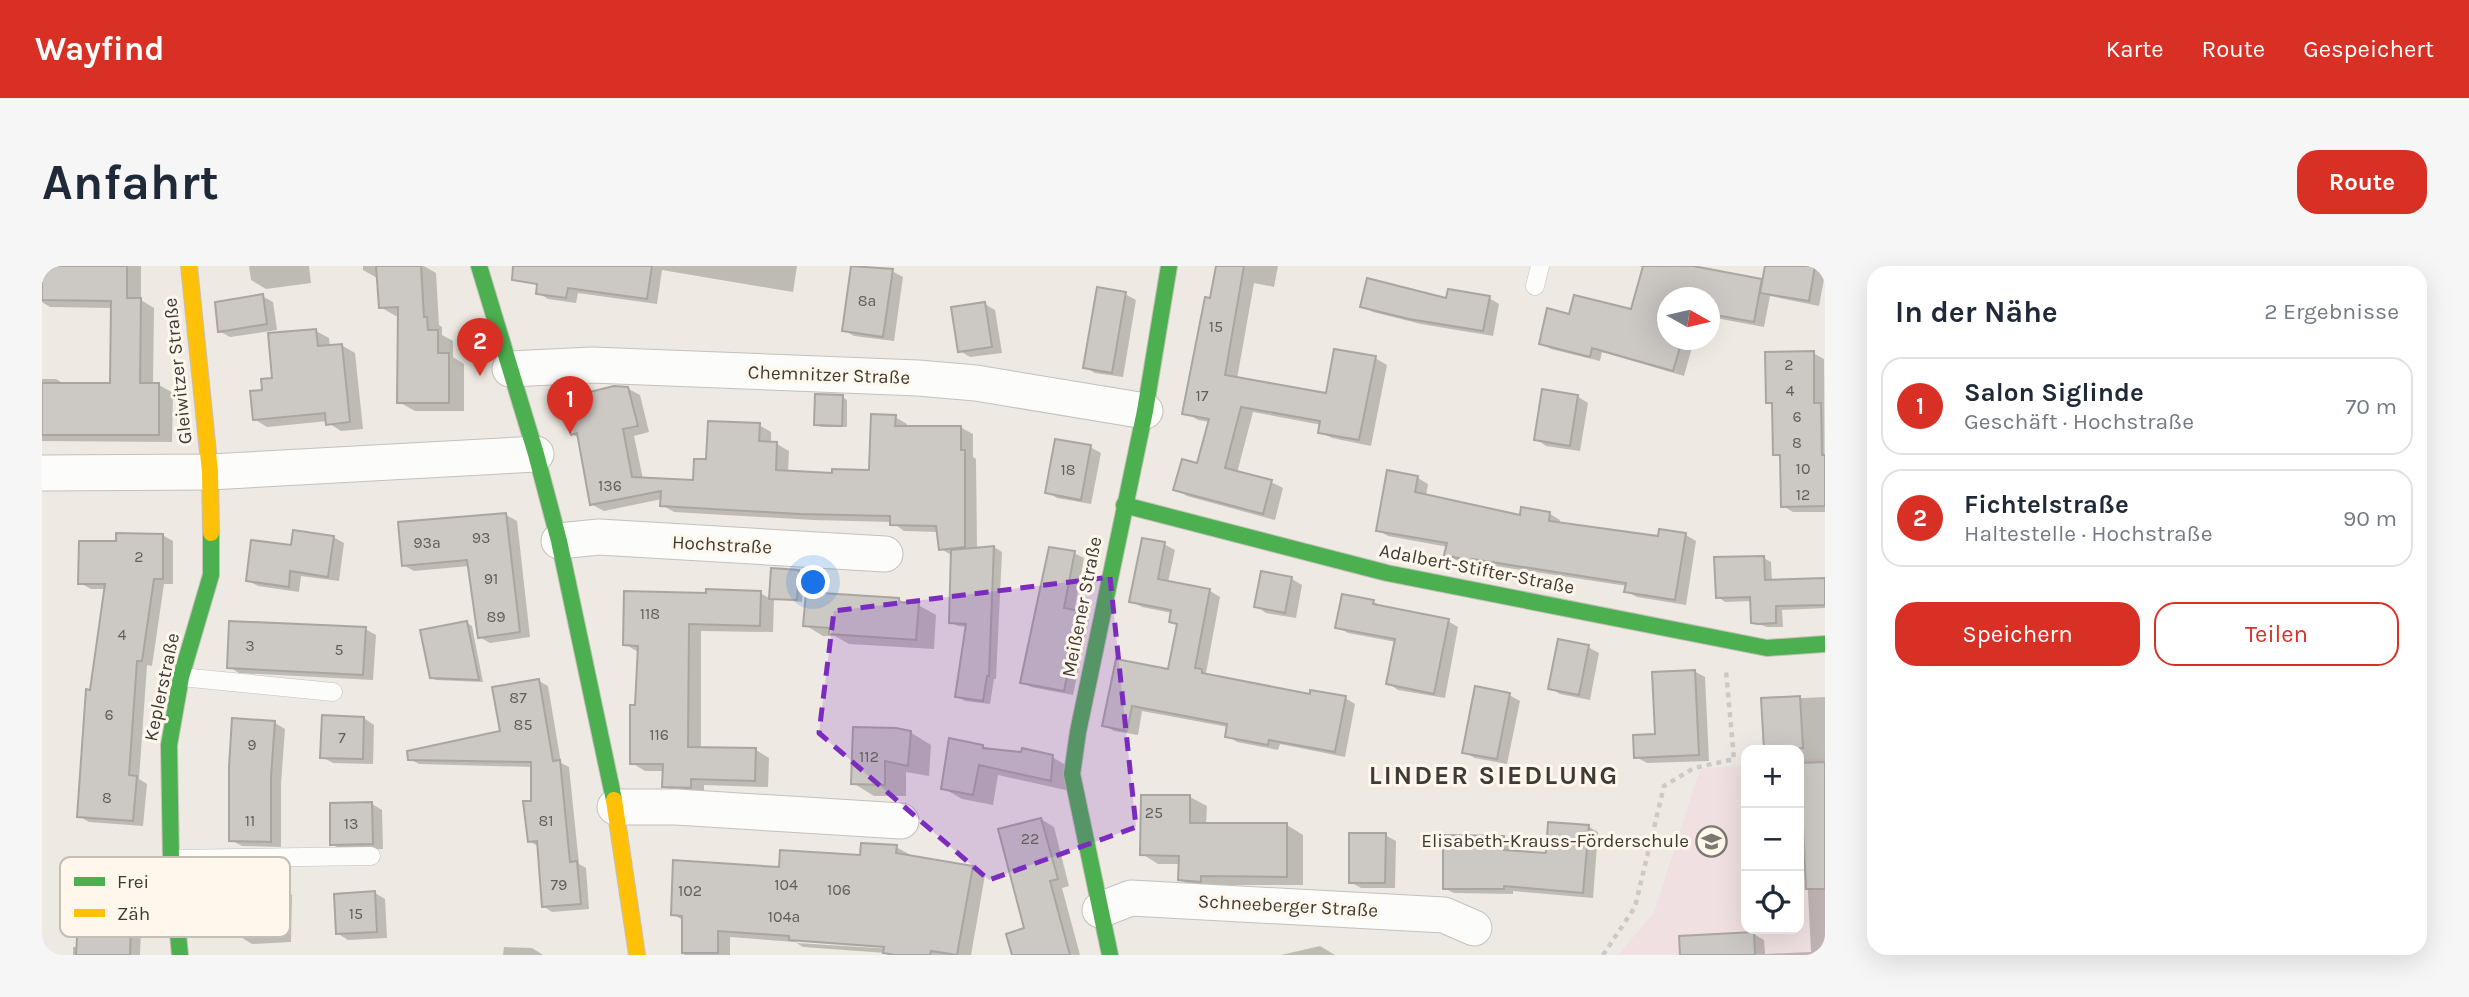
<!DOCTYPE html>
<html lang="de">
<head>
<meta charset="utf-8">
<style>
	body { margin:0; font-family:Karla,sans-serif; background:#f6f6f7; color:#1f2937 }
	.controls { position:absolute; right:21px; bottom:21px; display:grid; overflow:hidden; border-radius:14px; box-shadow:0 7px 28px #0002 }
	.controls button { width:63px; height:63px; display:grid; place-items:center; padding:0; border:0; border-bottom:2px solid #e0e1e3; background:#fff; color:#1f2937; font:35px sans-serif }
	.compass { position:absolute; left:1615px; top:21px; width:63px; height:63px; border-radius:50%; background:#fff; box-shadow:0 7px 28px #0002; rotate:98deg }
	.you { position:absolute; left:772px; top:317px; width:24px; height:24px; margin:-18px; border:5px solid #fff; border-radius:50%; background:#1a73e8; box-shadow:0 0 0 10px #1a73e833 }
	.badge { display:grid; place-items:center; width:46px; height:46px; border-radius:50%; background:#d93025; color:#fff; font-size:23px; font-weight:700 }
	.pin { position:absolute; translate:-50% -58px; filter:drop-shadow(0 2px 4px #0008) }
	.pin::after { content:''; position:absolute; top:37px; width:24px; height:21px; background:inherit; clip-path:polygon(0 0,100% 0,50% 100%) }
	.list { margin:0; padding:0; list-style:none }
	h2 { display:flex; justify-content:space-between; align-items:center; height:91px; margin:0; padding:0 28px; font-size:30px }
	h2 small { font-size:23px; font-weight:400; color:#747a83 }
	.list li { display:grid; grid-template-columns:46px 1fr auto; gap:21px; align-items:center; box-sizing:border-box; height:98px; margin:0 14px 14px; padding:0 14px; border:2px solid #e0e1e3; border-radius:21px }
	.list b { display:block; font-size:26px; white-space:nowrap }
	.list p { margin:0; font-size:23px; white-space:nowrap; color:#747a83 }
	.list em { font-size:23px; font-style:normal; color:#747a83 }
	.actions { display:flex; gap:14px; padding:21px 28px }
	.actions a { flex:1; padding:16px 0; border:2px solid #d93025; border-radius:21px; text-align:center; font-size:24px; color:#d93025 }
	.actions .main { background:#d93025; color:#fff }
	.icon { flex:none; width:38px; height:38px; fill:none; stroke:currentColor; stroke-width:2; stroke-linecap:round; stroke-linejoin:round }
	.map { position:relative; flex:none; width:1783px; height:689px; overflow:hidden; border-radius:21px }
	header { display:flex; align-items:center; gap:42px; box-sizing:border-box; height:98px; padding:0 35px; background:#d93025; color:#fff }
	header strong { font-size:33px }
	nav { display:flex; gap:38px; margin-inline-start:auto; font-size:24px }
	.intro { display:flex; align-items:center; justify-content:space-between; box-sizing:border-box; height:168px; padding:0 42px }
	h1 { margin:0; font-size:49px }
	.button { padding:18px 32px; border-radius:21px; background:#d93025; color:#fff; font-size:24px; font-weight:700 }
	main { display:flex; gap:42px; padding:0 42px }
	aside { flex:1; background:#fff; border-radius:21px; box-shadow:0 7px 28px #0002 }
	.map>svg:first-child { display:block }
	.education { fill:#f0e0e2 }
	.shadow { fill:#0003; fill-rule:evenodd }
	.building { fill:#ccc8c3; stroke:#a9a5a1; stroke-width:2 }
	.lines { fill:none; stroke-linecap:round; stroke-linejoin:round }
	.lane-casing { stroke:#c4c0bb; stroke-width:19 }
	.street-casing { stroke:#c4c0bb; stroke-width:37 }
	.fast-casing { stroke:#c4c0bb; stroke-width:18 }
	.slow-casing { stroke:#c4c0bb; stroke-width:18 }
	.path { stroke:#cbcac7; stroke-width:4.5; stroke-dasharray:5 5; stroke-linecap:butt }
	.lane { stroke:#fcfcfb; stroke-width:18 }
	.street { stroke:#fcfcfb; stroke-width:35 }
	.fast { stroke:#4caf50; stroke-width:16 }
	.slow { stroke:#ffc107; stroke-width:16 }
	.marked { fill:#7b2cbf; fill-opacity:0.2; stroke:#7b2cbf; stroke-width:5; stroke-dasharray:14 9; stroke-linejoin:round }
	.labels { text-anchor:middle; dominant-baseline:central; stroke-width:6; stroke-linejoin:round; paint-order:stroke }
	.number-label { font-size:16px; fill:#625e59 }
	.street-label { font-size:19px; fill:#3e3a36; stroke:#fff7ec }
	.poi-label { font-size:19px; fill:#3e3a36; stroke:#fff7ec; text-anchor:end }
	.district-label { font-size:26px; font-weight:bold; letter-spacing:2px; fill:#3e3a36; stroke:#fff7ec }
	.key { fill:#fff7ec; stroke:#c5beb5; stroke-width:2 }
	.key-label { font-size:19px; fill:#3e3a36 }
</style>
</head>
<body>
<header>
<strong>Wayfind</strong>
<nav><a>Karte</a><a>Route</a><a>Gespeichert</a></nav>
</header>
<div class="intro"><h1>Anfahrt</h1><a class="button">Route</a></div>
<main>
<div class="map">
<svg width="1783" height="689" viewBox="0 0 1783 689">
	<rect width="100%" height="100%" fill="#eee9e2"/>
	<path class="education" d="M1783,492V689H1576L1612,647L1658,503L1704,499V663H1757V494Z"/>
	<g class="shadow">
		<path d="M0,0H99V34L112,42L111,119H117L131,127L130,176L0,175V113H14L24,119H69L70,42L8,41L0,36Z"/>
		<path d="M207,0H267L269,17L224,23L209,14Z"/>
		<path d="M321,0H382L394,7L397,59L400,61V69L411,75V91L422,98V145H373L357,136L358,50H354L338,41L337,13L321,4Z"/>
		<path d="M499,0H755L751,26L620,4L615,38L536,27L534,37L506,33L496,27Z"/>
		<path d="M811,0L850,5L861,11L852,75L812,70L802,64Z"/>
		<path d="M1175,0H1236L1232,21L1212,17L1195,113L1285,129L1333,92L1345,99L1329,180L1290,172L1278,166L1280,159L1211,146L1195,207L1229,216L1241,222L1233,254L1145,230L1133,223L1157,199L1168,156L1156,154L1144,147Z"/>
		<path d="M1597,0H1648L1722,16L1725,0H1776L1783,4V8L1777,40L1728,30L1722,61L1668,51V32H1626V74H1652L1642,110L1560,86L1558,95L1509,83L1499,77L1529,50L1590,45L1603,2Z"/>
		<path d="M1083,28L1094,34L1081,111L1053,107L1043,101Z"/>
		<path d="M220,30L231,36L235,64L188,71L177,65Z"/>
		<path d="M1447,32L1457,38L1451,70L1379,58L1331,46L1320,40Z"/>
		<path d="M943,38L953,44L960,87L928,91L918,85Z"/>
		<path d="M274,65L287,72L288,80L299,79L313,87L321,163L299,165L286,157V155L225,161L212,153L222,125Z"/>
		<path d="M1771,87L1782,93L1783,246H1751L1741,240L1739,192L1733,188L1732,140L1725,136Z"/>
		<path d="M585,122L598,129L607,166L592,170L601,213L652,215L666,195L717,159L729,166V178H735L747,185L746,206L792,209L829,206L853,151L865,158V161H918L931,168V191L934,193L935,283L952,281L960,286L954,413H952L948,438L923,435L915,430L926,361L916,360L908,356L911,290L899,283L897,266L862,265L850,256L771,254L632,246L620,239V233L562,245L549,238L537,172L530,168Z"/>
		<path d="M1535,130L1546,137L1538,185L1504,180L1494,173Z"/>
		<path d="M800,131L805,134V161H779L774,158Z"/>
		<path d="M1048,181L1059,187L1049,238L1015,232L1005,226Z"/>
		<path d="M1346,206L1376,212L1386,218L1384,230L1479,251L1508,248L1518,254L1517,258L1618,272L1619,265L1644,269L1654,275L1644,339L1595,331L1584,325L1585,320L1414,294L1404,288L1406,281L1346,270L1336,264Z"/>
		<path d="M464,249L475,255L488,371L448,377L437,371L427,300L372,305L361,299Z"/>
		<path d="M120,269L131,275V318H122L110,400L105,399L97,513L105,518L101,560L47,556L37,550L49,425L64,323H49L38,317L76,277Z"/>
		<path d="M291,271L302,277L297,315L259,310L257,326L216,320L205,314L251,281Z"/>
		<path d="M1122,278L1133,284L1126,316L1168,325L1178,331L1164,407L1170,411L1269,430L1303,432L1313,438L1303,491L1238,478L1236,484L1195,476L1185,470L1186,461L1100,445L1096,469L1072,465L1062,459L1127,405L1136,359L1129,355L1130,347L1100,341L1089,335Z"/>
		<path d="M1032,287L1042,292L1032,346L1047,352L1031,429L989,421L980,416Z"/>
		<path d="M1722,292L1729,296L1730,316L1783,314V342L1740,344L1741,361H1725L1711,356L1710,335L1683,336L1676,331Z"/>
		<path d="M757,305L762,308L760,336L732,333L731,366L659,365V483L714,484L727,492L726,521L662,519V528L635,527L622,520V505H603L590,497L595,441L596,386L583,378L666,329L718,327L729,333Z"/>
		<path d="M1250,313L1260,319L1254,352L1224,347L1214,340Z"/>
		<path d="M1302,330L1332,336L1342,342L1406,355L1416,361L1403,432L1356,424L1346,417L1354,376L1306,367L1295,361Z"/>
		<path d="M856,333L865,338L876,339L894,349L892,383L807,378L793,370H781L763,359Z"/>
		<path d="M425,357L430,360L441,416L394,414L389,411Z"/>
		<path d="M323,363L334,369L331,414L197,407L187,401Z"/>
		<path d="M1546,381L1557,387L1548,434L1518,428L1508,422Z"/>
		<path d="M1652,405L1663,411L1667,495L1605,497L1594,491L1615,470Z"/>
		<path d="M497,415L506,420L519,497L527,501L537,598L544,602L547,643L510,646L501,640L497,581L487,575L491,501L377,498L368,493L460,466Z"/>
		<path d="M1467,429L1478,435L1465,498L1433,492L1422,486Z"/>
		<path d="M1783,431V689H1680L1712,668L1722,674L1723,688L1769,686L1759,488H1757V484L1724,483L1721,434Z"/>
		<path d="M281,451L322,452L332,459L331,498L291,497L280,491Z"/>
		<path d="M233,457L243,463L239,518V581L200,580L189,574Z"/>
		<path d="M868,466L889,479L887,510L864,506V530H832L811,517Z"/>
		<path d="M941,480L948,484L1010,491L1029,502L1028,525L956,509L951,539L920,533L901,522Z"/>
		<path d="M1148,531L1165,540L1164,559H1245L1261,569V619H1175V624L1154,623L1137,613L1138,598H1116L1100,588Z"/>
		<path d="M330,538L340,544L341,583L300,584L290,578Z"/>
		<path d="M999,553L1012,561L1027,620L1020,622L1038,689H971L985,663Z"/>
		<path d="M1547,561L1556,566L1551,632L1471,625V628L1412,627L1402,622L1462,571L1471,577V586L1506,589Z"/>
		<path d="M1343,569L1354,575L1353,622H1319L1308,616Z"/>
		<path d="M854,581L867,588V591L930,602L943,609L929,689H848L844,687L761,681L753,676L688,671V689H642V655L631,648L738,603L820,591ZM751,673L851,680V683L755,677Z"/>
		<path d="M90,606L101,612L98,689H31V681H36Z"/>
		<path d="M240,623L250,629L249,676L210,678L194,668Z"/>
		<path d="M333,627L343,633L345,672L306,674L295,667Z"/>
		<path d="M1278,680L1293,689H1239Z"/>
		<path d="M462,681L490,682L501,689H461Z"/>
	</g>
	<g class="building">
		<path d="M0,0H85V32H99L98,117H117V169H0V117H68L69,35L0,34Z"/>
		<path d="M334,0H379L382,51H385L386,64H396V87H407V137H355L356,41L337,42Z"/>
		<path d="M471,0H610L605,33L526,22L524,32L494,28L495,18L470,14Z"/>
		<path d="M809,0L851,3L841,71L800,65Z"/>
		<path d="M1174,0H1202L1183,109L1284,127L1292,83L1334,90L1317,174L1276,167L1278,155L1199,141L1183,202L1230,214L1221,248L1131,224L1140,193L1155,197L1167,153L1140,148L1163,31L1168,32Z"/>
		<path d="M1601,0H1651L1720,13L1712,56L1668,48V32H1626V74H1640L1631,105L1550,82L1548,91L1497,78L1505,42L1527,48L1532,29L1589,43Z"/>
		<path d="M1723,0H1773L1767,35L1718,27Z"/>
		<path d="M1325,12L1404,32L1406,23L1448,30L1441,65L1367,53L1318,41Z"/>
		<path d="M1055,21L1084,26L1070,107L1041,102Z"/>
		<path d="M221,28L225,58L176,66L173,36Z"/>
		<path d="M943,36L950,81L916,86L909,41Z"/>
		<path d="M274,63L276,80L300,78L308,156L284,159L283,147L211,154L208,125L220,124L219,113L230,112L226,67Z"/>
		<path d="M1772,85V137H1779L1780,189H1783V240L1739,241L1738,189H1731L1730,137H1724L1723,86Z"/>
		<path d="M572,120L586,121L596,160L581,163L590,211L651,214L652,193H664L666,155L718,157L717,175L735,176L734,204L790,207V203L827,204L829,148L854,149L853,160H919V184H923V281L897,284L894,260L848,259V250L757,248L618,240L619,225L548,239L535,167L529,169L520,133Z"/>
		<path d="M1500,123L1536,129L1528,180L1492,174Z"/>
		<path d="M773,128L801,129L800,160L772,159Z"/>
		<path d="M1013,173L1049,179L1039,234L1003,227Z"/>
		<path d="M1345,204L1376,210L1373,226L1478,249L1479,241L1508,246L1507,255L1616,270L1617,263L1644,267L1633,334L1582,326L1584,317L1430,293V295L1402,289L1405,277L1334,265Z"/>
		<path d="M464,247L478,366L436,372L425,294L360,300L356,256Z"/>
		<path d="M251,264L292,270L286,311L248,305L247,321L204,315L209,274L249,279Z"/>
		<path d="M74,267L121,268V313H112L100,395H95L87,509L95,510L91,555L35,551L44,423L48,424L63,318H36L37,275H74Z"/>
		<path d="M1100,272L1123,276L1116,313L1168,323L1153,402L1160,403V407L1268,428V424L1304,430L1293,486L1227,474L1226,479L1183,471L1185,458L1090,440L1085,465L1060,460L1074,393L1126,403L1135,358L1127,356L1129,344L1087,336Z"/>
		<path d="M952,280L947,410H945L941,435L913,431L924,358L907,357L909,284Z"/>
		<path d="M1007,281L1033,285L1022,342L1038,345L1022,425L978,417Z"/>
		<path d="M1722,290L1723,314L1783,312V339L1734,340V357L1716,358L1709,357L1708,331L1674,332L1672,291Z"/>
		<path d="M729,302L757,304L755,334L727,333Z"/>
		<path d="M1219,305L1250,311L1243,347L1212,341Z"/>
		<path d="M664,323L719,325L718,360L647,358L646,481L714,482L713,515L649,513V522L620,521L621,498H588V439H593L596,380L581,379L582,325L664,327Z"/>
		<path d="M764,326L857,332V336L877,337L874,374L787,368V362L761,360Z"/>
		<path d="M1300,328L1332,334L1331,338L1407,353L1392,428L1344,418L1353,373L1293,362Z"/>
		<path d="M187,355L324,361L321,409L185,402Z"/>
		<path d="M425,355L437,414L388,412L378,364Z"/>
		<path d="M1516,373L1547,379L1537,429L1506,423Z"/>
		<path d="M1653,404L1657,489L1592,492L1591,469L1613,468L1610,406Z"/>
		<path d="M497,413L511,495L518,494L528,596L535,595L539,638L500,641L495,575L486,576L481,535H489V496L366,494L365,485L458,465L450,421Z"/>
		<path d="M1433,420L1468,427L1455,493L1420,487Z"/>
		<path d="M1758,430L1761,482L1722,484L1719,432Z"/>
		<path d="M280,449L322,451L321,493L278,492Z"/>
		<path d="M190,452L233,455L229,511V576L187,575V501Z"/>
		<path d="M811,461L854,462L869,465L866,500L843,495V519L809,518Z"/>
		<path d="M907,472L941,479V482L979,486L980,482L1011,489L1009,515L937,499L931,529L899,523Z"/>
		<path d="M1783,496V623H1764L1758,497Z"/>
		<path d="M1099,529H1148V557H1245V611L1159,610V616L1136,614L1137,590L1098,589Z"/>
		<path d="M330,536L331,578L288,579V537Z"/>
		<path d="M999,552L1016,613L1008,615L1028,689H970L964,668L982,662L956,563Z"/>
		<path d="M1506,556L1547,559L1541,627L1462,620V623H1401V569L1462,570V584L1504,587Z"/>
		<path d="M1307,567H1344L1343,617H1307Z"/>
		<path d="M819,577L855,579L854,587L931,600L915,689L889,685L888,689H853L841,687L842,681L747,674V670L676,665V687H640V650L629,649L631,594L737,601L738,584L818,589Z"/>
		<path d="M39,601L91,605L88,689H34Z"/>
		<path d="M333,625L335,666L294,668L292,628Z"/>
		<path d="M1712,666L1713,689H1638L1637,670Z"/>
	</g>
	<g class="lines">
		<defs>
			<g id="lane">
				<path d="M1493,20L1498,0"/>
				<path d="M139,411L291,426"/>
				<path d="M129,593L329,590"/>
			</g>
			<g id="street">
				<path d="M468,103L550,99L876,112L934,117L1103,145"/>
				<path d="M0,207L168,206L494,188"/>
				<path d="M517,275L557,271L843,288"/>
				<path d="M573,541H634L859,555"/>
				<path d="M1058,644L1089,632L1402,649L1432,662"/>
			</g>
			<g id="fast">
				<path d="M437,0L494,188L517,275L572,534"/>
				<path d="M1082,239L1345,307L1725,382L1783,378"/>
				<path d="M138,689L129,593L127,479L139,411L169,309V267"/>
				<path d="M1068,689L1030,508L1036,466L1103,145L1127,0"/>
			</g>
			<g id="slow">
				<path d="M147,0L168,206L169,267"/>
				<path d="M572,534L595,689"/>
			</g>
		</defs>
		<use href="#lane" class="lane-casing"/>
		<use href="#street" class="street-casing"/>
		<use href="#fast" class="fast-casing"/>
		<use href="#slow" class="slow-casing"/>
		<path class="path" d="M1561,689L1593,641L1622,520L1652,502L1692,493L1684,405"/>
		<use href="#lane" class="lane"/>
		<use href="#street" class="street"/>
		<use href="#fast" class="fast"/>
		<use href="#slow" class="slow"/>
	</g>
	<path class="marked" d="M1068,311L1094,561L947,614L777,467L792,345Z"/>
	<defs>
		<symbol id="school-ring" viewBox="-11 -11 22 22"><circle r="9.5" fill="#fff7ec" stroke="#7c7772" stroke-width="1.5"/><path d="M0-5L7-2L0 1L-7-2ZM-4 1L0 2.5L4 1V4Q0 6-4 4Z" fill="#7c7772"/></symbol>
	</defs>
	<g fill-rule="evenodd">
		<use href="#school-ring" x="1652" y="558" width="35" height="35"/>
	</g>
	<g class="labels">
		<g class="number-label">
			<text x="825" y="34">8a</text>
			<text x="1174" y="60">15</text>
			<text x="1747" y="98">2</text>
			<text x="1748" y="124">4</text>
			<text x="1160" y="129">17</text>
			<text x="1755" y="150">6</text>
			<text x="1755" y="176">8</text>
			<text x="1761" y="202">10</text>
			<text x="1026" y="203">18</text>
			<text x="568" y="219">136</text>
			<text x="1761" y="228">12</text>
			<text x="439" y="271">93</text>
			<text x="385" y="276">93a</text>
			<text x="97" y="290">2</text>
			<text x="449" y="312">91</text>
			<text x="608" y="347">118</text>
			<text x="454" y="350">89</text>
			<text x="80" y="368">4</text>
			<text x="208" y="379">3</text>
			<text x="297" y="383">5</text>
			<text x="476" y="431">87</text>
			<text x="67" y="448">6</text>
			<text x="481" y="458">85</text>
			<text x="617" y="468">116</text>
			<text x="300" y="471">7</text>
			<text x="210" y="478">9</text>
			<text x="827" y="490">112</text>
			<text x="65" y="531">8</text>
			<text x="1112" y="546">25</text>
			<text x="208" y="554">11</text>
			<text x="504" y="554">81</text>
			<text x="309" y="557">13</text>
			<text x="988" y="572">22</text>
			<text x="517" y="618">79</text>
			<text x="744" y="618">104</text>
			<text x="797" y="623">106</text>
			<text x="648" y="624">102</text>
			<text x="314" y="647">15</text>
			<text x="742" y="650">104a</text>
		</g>
		<g class="street-label">
			<text transform="translate(136 105) rotate(-96)">Gleiwitzer Straße</text>
			<text transform="translate(787 109) rotate(2)">Chemnitzer Straße</text>
			<text transform="translate(680 279) rotate(3)">Hochstraße</text>
			<text transform="translate(1435 303) rotate(11)">Adalbert-Stifter-Straße</text>
			<text transform="translate(1040 341) rotate(-79)">Meißener Straße</text>
			<text transform="translate(120 421) rotate(-78)">Keplerstraße</text>
			<text transform="translate(1246 640) rotate(3)">Schneeberger Straße</text>
		</g>
		<g class="poi-label">
			<text x="1647" y="575">Elisabeth-Krauss-Förderschule</text>
		</g>
		<g class="district-label">
			<text x="1452" y="509">LINDER SIEDLUNG</text>
		</g>
	</g>
	<rect x="18" y="591" width="230" height="80" rx="10" class="key"/>
	<rect x="32" y="611" width="31" height="9" fill="#4caf50"/>
	<rect x="32" y="643" width="31" height="8" fill="#ffc107"/>
	<g class="key-label">
		<text x="75" y="622">Frei</text>
		<text x="75" y="654">Zäh</text>
	</g>
</svg>
<div class="controls">
<button>+</button>
<button>−</button>
<button><svg class="icon" aria-label="locate" viewBox="0 0 24 24"><circle cx="12" cy="12" r="6"/><path d="M12 2v4M12 18v4M2 12h4M18 12h4"/></svg></button>
</div>
<svg class="compass" viewBox="-18 -18 36 36"><path d="M0-13l5 13h-10z" fill="#e53935"/><path d="M0 13l5-13h-10z" fill="#747a83"/></svg>
<div class="you"></div>
<div class="pin badge" style="left:528px;top:168px">1</div>
<div class="pin badge" style="left:438px;top:110px">2</div>
</div>
<aside>
<h2>In der Nähe<small>2 Ergebnisse</small></h2>
<ul class="list">
<li><span class="badge">1</span><div><b>Salon Siglinde</b><p>Geschäft · Hochstraße</p></div><em>70 m</em></li>
<li><span class="badge">2</span><div><b>Fichtelstraße</b><p>Haltestelle · Hochstraße</p></div><em>90 m</em></li>
</ul>
<div class="actions"><a class="main">Speichern</a><a>Teilen</a></div>
</aside>
</main>
</body>
</html>
